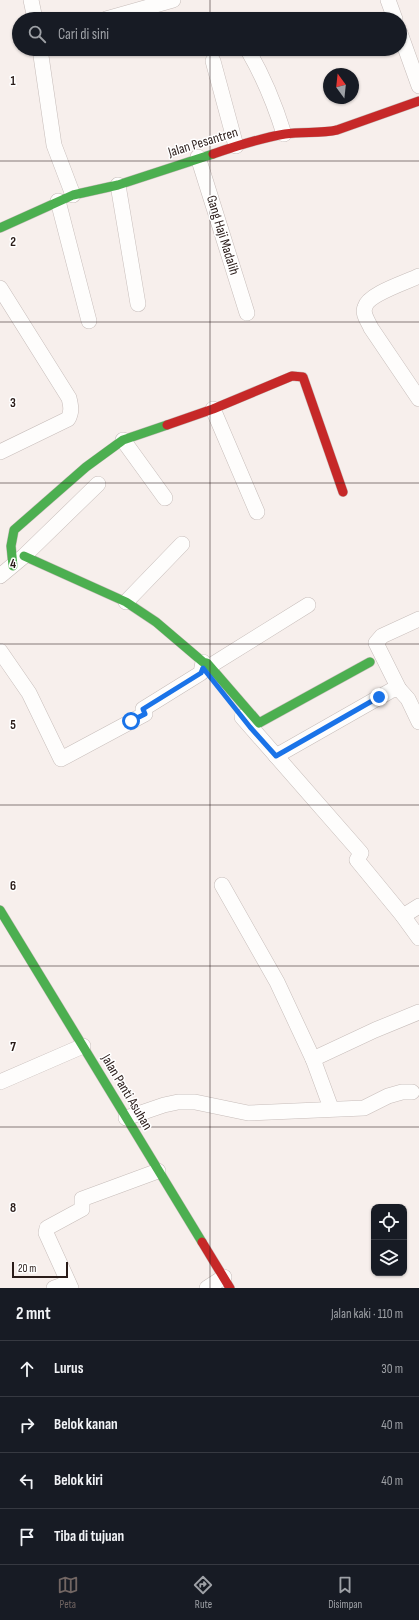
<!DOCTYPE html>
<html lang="id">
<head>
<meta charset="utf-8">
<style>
	body { margin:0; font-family:"Sofia Sans Condensed",sans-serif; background:#20242c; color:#f1f3f6 }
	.controls { position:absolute; right:12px; bottom:12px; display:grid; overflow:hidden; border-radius:8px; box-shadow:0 1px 3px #0004 }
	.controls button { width:36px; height:36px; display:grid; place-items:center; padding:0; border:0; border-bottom:1px solid #363941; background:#171b24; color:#f1f3f6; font:20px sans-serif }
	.compass { position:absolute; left:323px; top:68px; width:36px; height:36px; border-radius:50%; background:#171b24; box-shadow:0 1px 3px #0004; rotate:345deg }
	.scale { position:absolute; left:12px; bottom:10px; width:56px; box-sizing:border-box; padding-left:4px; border:2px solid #2a1c19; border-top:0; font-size:11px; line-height:14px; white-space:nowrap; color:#2a1c19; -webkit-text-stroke:3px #fff; paint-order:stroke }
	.stop { position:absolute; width:12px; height:12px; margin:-9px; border:3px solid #1a73e8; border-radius:50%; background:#fff }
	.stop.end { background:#1a73e8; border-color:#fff; box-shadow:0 1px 4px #0008 }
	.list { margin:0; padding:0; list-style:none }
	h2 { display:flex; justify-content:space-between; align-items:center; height:52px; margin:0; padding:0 16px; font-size:17px }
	h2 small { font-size:13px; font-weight:400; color:#9ea1a6 }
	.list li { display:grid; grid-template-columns:26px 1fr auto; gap:12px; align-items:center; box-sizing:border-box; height:56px; padding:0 16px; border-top:1px solid #363941 }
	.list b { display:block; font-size:15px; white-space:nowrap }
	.list em { font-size:13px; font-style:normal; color:#9ea1a6 }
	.icon { flex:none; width:22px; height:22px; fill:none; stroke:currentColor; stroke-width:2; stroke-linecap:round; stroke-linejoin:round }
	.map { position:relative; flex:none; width:419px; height:1288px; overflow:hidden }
	.search { position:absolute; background:#171b24; box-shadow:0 1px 3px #0004; left:12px; right:12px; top:12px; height:44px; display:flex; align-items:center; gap:10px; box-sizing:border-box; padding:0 14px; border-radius:22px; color:#9ea1a6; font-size:15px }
	.sheet { height:276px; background:#171b24 }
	nav { display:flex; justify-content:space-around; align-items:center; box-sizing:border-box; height:56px; border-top:1px solid #363941; background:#171b24; font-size:11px; color:#9ea1a6 }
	nav a { display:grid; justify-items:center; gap:2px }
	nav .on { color:#726663 }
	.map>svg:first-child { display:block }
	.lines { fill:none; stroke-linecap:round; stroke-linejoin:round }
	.street-casing { stroke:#c7bdba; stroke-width:16 }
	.fast-casing { stroke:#c7bdba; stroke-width:10 }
	.jam-casing { stroke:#c7bdba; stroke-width:10 }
	.street { stroke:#fefdfc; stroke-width:15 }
	.fast { stroke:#4caf50; stroke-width:9 }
	.jam { stroke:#c62828; stroke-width:9 }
	.route { stroke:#1a73e8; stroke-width:5 }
	.grid { fill:none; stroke:#2a1c19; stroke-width:1; stroke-opacity:0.55 }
	.labels { text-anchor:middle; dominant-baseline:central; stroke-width:3; stroke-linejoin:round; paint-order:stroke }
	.street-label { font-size:14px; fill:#2a1c19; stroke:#fff }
	.grid-label { font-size:13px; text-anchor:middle; font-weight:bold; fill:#2a1c19; stroke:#fff; stroke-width:3; stroke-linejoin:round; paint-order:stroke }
</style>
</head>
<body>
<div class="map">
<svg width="419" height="1288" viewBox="0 0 419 1288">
	<rect width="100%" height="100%" fill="#f7efec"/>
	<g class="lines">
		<defs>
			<g id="street">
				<path d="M31,0L35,19"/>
				<path d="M388,0L395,19"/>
				<path d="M106,19L173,0"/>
				<path d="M400,33L419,86"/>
				<path d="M40,49L54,145L73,195"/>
				<path d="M249,52C264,78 275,105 284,134"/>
				<path d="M213,61L236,146"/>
				<path d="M198,157L247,313"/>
				<path d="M118,185L138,304"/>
				<path d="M58,201L89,321"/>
				<path d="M419,276C407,282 368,294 365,307C362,314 368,321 371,328L419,399"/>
				<path d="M0,288L69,398C71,406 72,412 68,419L0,452"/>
				<path d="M213,409L257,512"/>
				<path d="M123,440L165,498"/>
				<path d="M0,576L24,556L98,484"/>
				<path d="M126,602L182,544"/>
				<path d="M419,619L382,636L376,643L399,689L408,699L419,722"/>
				<path d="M0,651L29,693L61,759L145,714L143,709L201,673L203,662"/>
				<path d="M210,666L308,605"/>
				<path d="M242,717L361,853L357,860L403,916L419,938"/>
				<path d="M276,756L392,690L399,689"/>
				<path d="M222,885L277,982L313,1059L331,1108"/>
				<path d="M403,916L419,906"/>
				<path d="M313,1059L375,1030L419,1012"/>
				<path d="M0,1082L83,1046"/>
				<path d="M126,1118L164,1105L178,1102H195L248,1113L364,1108L388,1096L402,1092H412"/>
				<path d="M54,1288L68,1283"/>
				<path d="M71,1288L46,1233L47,1228L82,1209V1199L158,1171"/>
				<path d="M207,1288L224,1277"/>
			</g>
			<g id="fast">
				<path d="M0,228L73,195L118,185L213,154"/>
				<path d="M24,556L126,602L156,622L203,662L207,663L259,723L370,662"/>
				<path d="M13,566L11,546L14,530L86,467L123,440L167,425"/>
				<path d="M0,910L202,1242"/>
			</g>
			<g id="jam">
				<path d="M213,154C236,146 261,138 285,134C302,131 320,134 337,130L419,101"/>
				<path d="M167,425L213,409L292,376L303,377L343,492"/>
				<path d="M202,1242L230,1288"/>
			</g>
		</defs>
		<use href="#street" class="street-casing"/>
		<use href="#fast" class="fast-casing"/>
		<use href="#jam" class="jam-casing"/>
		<use href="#street" class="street"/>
		<use href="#fast" class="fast"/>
		<use href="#jam" class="jam"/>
	</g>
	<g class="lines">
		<path class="route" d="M131,721L145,714L143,709L201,673L203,668L250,727L276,756L379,697"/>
	</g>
	<path class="grid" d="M210,0V19M210,49V1288M0,161H419M0,322H419M0,483H419M0,644H419M0,805H419M0,966H419M0,1127H419"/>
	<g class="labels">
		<g class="street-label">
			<text transform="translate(203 142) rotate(-17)">Jalan Pesantren</text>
			<text transform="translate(223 235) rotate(73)">Gang Haji Madalih</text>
			<text transform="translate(127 1092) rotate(59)">Jalan Panti Asuhan</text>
		</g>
	</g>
	<g class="grid-label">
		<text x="13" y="85">1</text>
		<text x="13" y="246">2</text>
		<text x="13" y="407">3</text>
		<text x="13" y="568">4</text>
		<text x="13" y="729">5</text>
		<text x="13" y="890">6</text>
		<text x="13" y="1051">7</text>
		<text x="13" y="1212">8</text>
	</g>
</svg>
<div class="controls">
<button><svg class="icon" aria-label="locate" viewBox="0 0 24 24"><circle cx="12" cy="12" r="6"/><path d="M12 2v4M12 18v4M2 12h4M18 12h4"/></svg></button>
<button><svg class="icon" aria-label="layers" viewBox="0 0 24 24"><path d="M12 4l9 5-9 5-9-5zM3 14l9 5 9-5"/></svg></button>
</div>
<svg class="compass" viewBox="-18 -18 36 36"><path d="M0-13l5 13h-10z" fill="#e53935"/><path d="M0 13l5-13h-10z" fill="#9ea1a6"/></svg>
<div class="scale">20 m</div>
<div class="stop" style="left:131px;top:721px"></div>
<div class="stop end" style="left:379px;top:697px"></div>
<div class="search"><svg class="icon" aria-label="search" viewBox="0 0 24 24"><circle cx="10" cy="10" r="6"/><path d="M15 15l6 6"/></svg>Cari di sini</div>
</div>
<section class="sheet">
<h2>2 mnt<small>Jalan kaki · 110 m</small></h2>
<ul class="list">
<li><svg class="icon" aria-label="ahead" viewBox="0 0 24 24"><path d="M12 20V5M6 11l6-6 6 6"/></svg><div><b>Lurus</b></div><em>30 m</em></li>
<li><svg class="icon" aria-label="right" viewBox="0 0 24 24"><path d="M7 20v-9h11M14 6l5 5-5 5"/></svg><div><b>Belok kanan</b></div><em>40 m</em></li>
<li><svg class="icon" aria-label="left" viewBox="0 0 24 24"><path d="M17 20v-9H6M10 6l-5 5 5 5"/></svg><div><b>Belok kiri</b></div><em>40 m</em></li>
<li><svg class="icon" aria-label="arrive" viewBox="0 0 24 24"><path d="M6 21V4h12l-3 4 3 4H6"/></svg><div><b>Tiba di tujuan</b></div></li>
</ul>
</section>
<nav>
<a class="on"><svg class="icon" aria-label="map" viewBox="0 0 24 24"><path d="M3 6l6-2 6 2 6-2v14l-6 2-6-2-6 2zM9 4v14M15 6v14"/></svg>Peta</a>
<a><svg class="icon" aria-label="directions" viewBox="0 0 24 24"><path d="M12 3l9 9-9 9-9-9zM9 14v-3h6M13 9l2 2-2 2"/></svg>Rute</a>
<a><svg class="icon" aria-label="saved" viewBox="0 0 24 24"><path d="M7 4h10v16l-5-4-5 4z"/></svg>Disimpan</a>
</nav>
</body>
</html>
